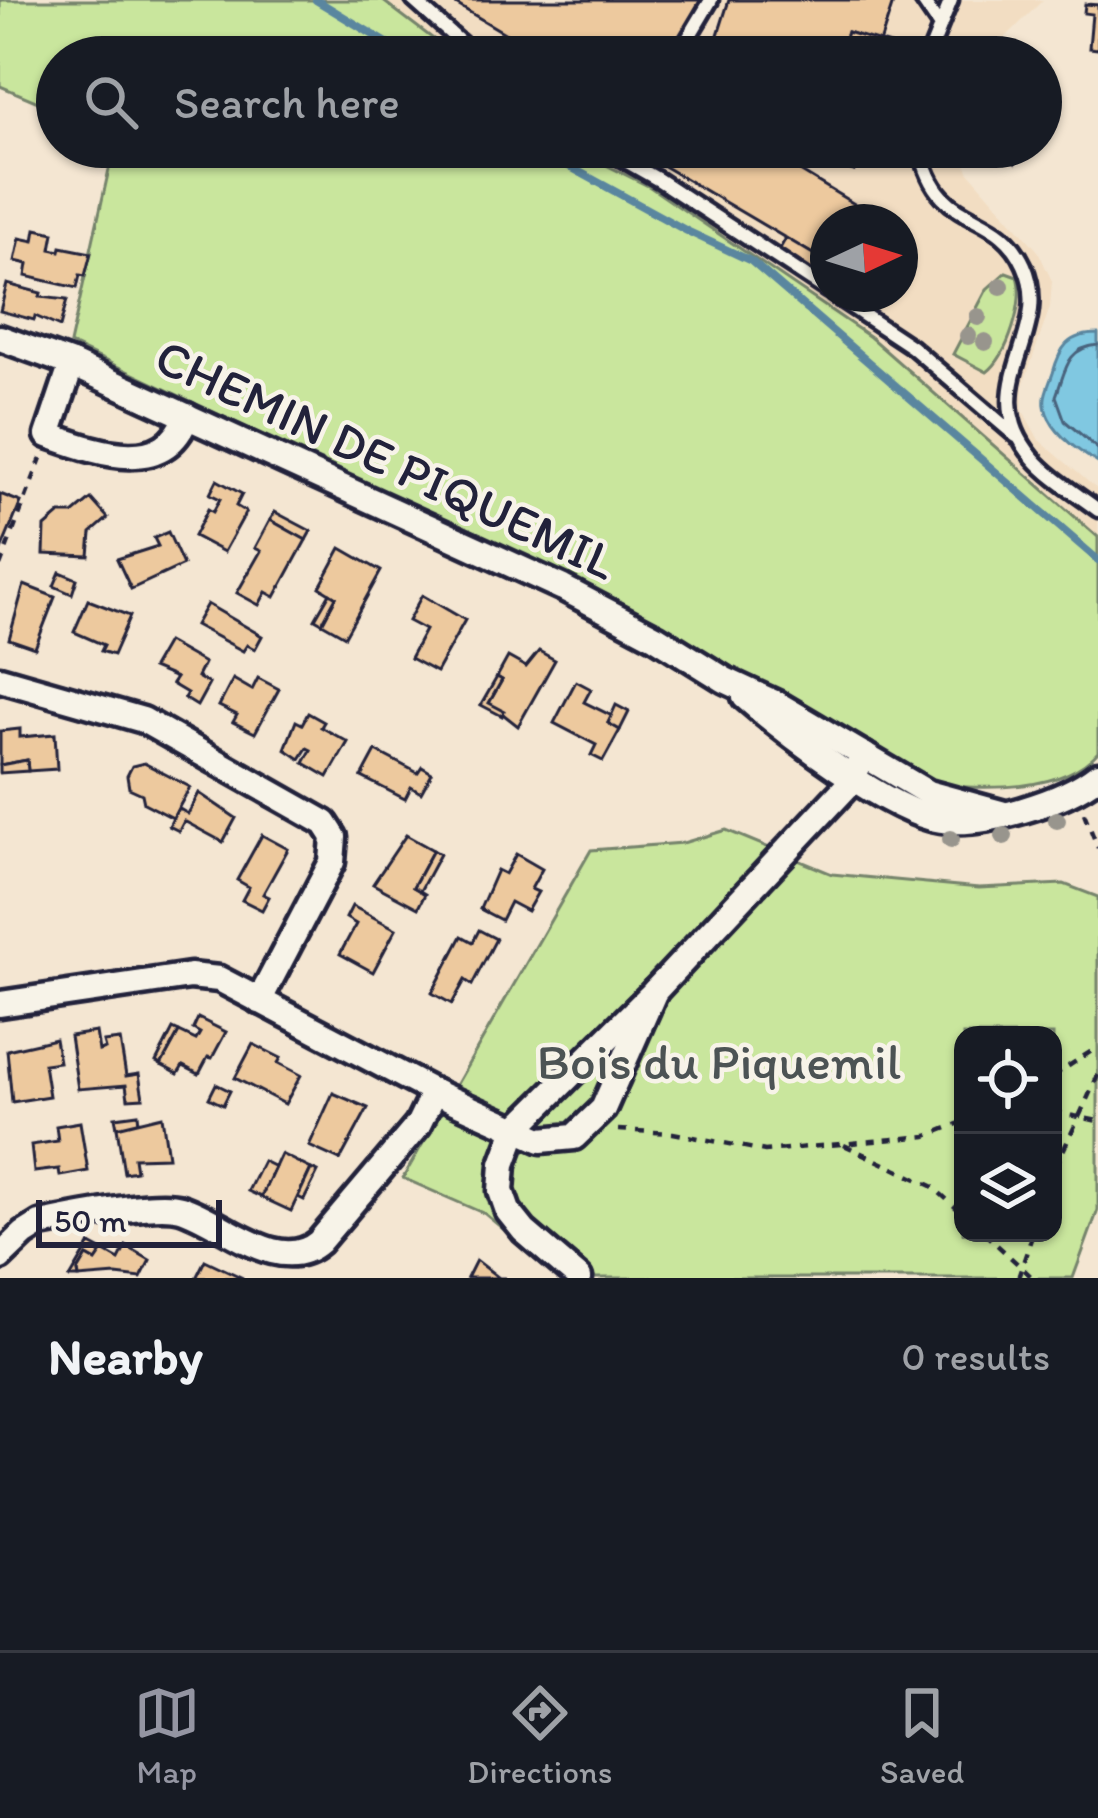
<!DOCTYPE html>
<html lang="en">
<head>
<meta charset="utf-8">
<style>
	body { margin:0; font-family:Itim,sans-serif; background:#20242c; color:#f1f3f6 }
	.controls { position:absolute; right:36px; bottom:36px; display:grid; overflow:hidden; border-radius:24px; box-shadow:0 3px 9px #0004 }
	.controls button { width:108px; height:108px; display:grid; place-items:center; padding:0; border:0; border-bottom:3px solid #363941; background:#171b24; color:#f1f3f6; font:60px sans-serif }
	.compass { position:absolute; left:810px; top:204px; width:108px; height:108px; border-radius:50%; background:#171b24; box-shadow:0 3px 9px #0004; rotate:86deg }
	.scale { position:absolute; left:36px; bottom:30px; width:186px; box-sizing:border-box; padding-left:12px; border:6px solid #22223b; border-top:0; font-size:33px; line-height:42px; white-space:nowrap; color:#22223b; -webkit-text-stroke:9px #f7f3e8; paint-order:stroke }
	.list { margin:0; padding:0; list-style:none }
	h2 { display:flex; justify-content:space-between; align-items:center; height:156px; margin:0; padding:0 48px; font-size:51px }
	h2 small { font-size:39px; font-weight:400; color:#9ea1a6 }
	.icon { flex:none; width:66px; height:66px; fill:none; stroke:currentColor; stroke-width:2; stroke-linecap:round; stroke-linejoin:round }
	.map { position:relative; flex:none; width:1098px; height:1278px; overflow:hidden }
	.search { position:absolute; background:#171b24; box-shadow:0 3px 9px #0004; left:36px; right:36px; top:36px; height:132px; display:flex; align-items:center; gap:30px; box-sizing:border-box; padding:0 42px; border-radius:66px; color:#9ea1a6; font-size:45px }
	.sheet { height:372px; background:#171b24 }
	nav { display:flex; justify-content:space-around; align-items:center; box-sizing:border-box; height:168px; border-top:3px solid #363941; background:#171b24; font-size:33px; color:#9ea1a6 }
	nav a { display:grid; justify-items:center; gap:6px }
	nav .on { color:#9495a2 }
	.map>svg:first-child { display:block }
	.built { fill:#f2ddc2; fill-rule:evenodd }
	.green { fill:#c9e69d; stroke:#76846c; stroke-width:3; fill-rule:evenodd }
	.water { fill:#80c8e1; stroke:#5a869f; stroke-width:3 }
	.lines { fill:none; stroke-linecap:round; stroke-linejoin:round }
	.shore { stroke:#48647d; stroke-width:3 }
	.stream { stroke:#5a869f; stroke-width:8 }
	.building { fill:#edc99e; stroke:#22223b; stroke-width:3 }
	.service-casing { stroke:#22223b; stroke-width:21 }
	.minor-casing { stroke:#22223b; stroke-width:33 }
	.path { stroke:#22223b; stroke-width:4.5; stroke-dasharray:9 9; stroke-linecap:butt }
	.service { stroke:#f7f3e8; stroke-width:12 }
	.minor { stroke:#f7f3e8; stroke-width:24 }
	.tree { fill:#98958d }
	.labels { text-anchor:middle; dominant-baseline:central; stroke-width:9; stroke-linejoin:round; paint-order:stroke }
	.street-label { font-size:51px; fill:#22223b; stroke:#f7f3e8 }
	.park-label { font-size:51px; fill:#4c5354; stroke:#f7f3e8 }
</style>
</head>
<body>
<div class="map">
<svg width="1098" height="1278" viewBox="0 0 1098 1278">
	<rect width="100%" height="100%" fill="#f4e6d2"/>
	<filter id="ink" filterUnits="userSpaceOnUse"><feTurbulence type="fractalNoise" baseFrequency=".00833" numOctaves="2"/><feDisplacementMap in="SourceGraphic" scale="24" xChannelSelector="R" yChannelSelector="G"/><feConvolveMatrix kernelMatrix="1 2 1 2 8 2 1 2 1" color-interpolation-filters="sRGB"/></filter>
	<g filter="url(#ink)">
		<g class="built">
			<path d="M382,0H1043L1004,39L994,57H457Z"/>
			<path d="M570,147H960L968,171L1038,251L1052,281L1050,307L1023,386V411L1039,440L1098,490V537L870,337L650,187ZM828,222H900V294H828Z"/>
		</g>
		<g class="green">
			<path d="M0,0H382L457,57H57V110L0,86Z"/>
			<path d="M114,147H570L650,187L870,337L1098,537V752C1063,793 984,789 935,785L632,610L70,344Z"/>
			<path d="M1006,272L1017,276C1025,302 1008,356 987,372L953,354L987,289Z"/>
			<path d="M726,830L832,874L979,888L1064,884L1098,897V1210L1073,1278H562L485,1214L403,1178L591,850L683,843ZM963,1035H1053V1233H963Z"/>
		</g>
		<path class="water" d="M1098,334V463C1080,452 1059,438 1049,418C1040,399 1047,391 1053,373C1060,347 1068,334 1098,334Z"/>
		<g class="lines">
			<path class="shore" d="M1098,345C1066,348 1066,370 1056,396L1065,421L1098,449"/>
			<g class="stream">
				<path d="M316,0L410,57"/>
				<path d="M534,147L687,231L751,261L1098,560"/>
			</g>
		</g>
		<g class="building">
			<path d="M449,0H702L668,57H545Z"/>
			<path d="M729,0H894L880,43L847,32L839,57H711Z"/>
			<path d="M1085,4L1098,5V49L1089,48L1092,14L1084,13Z"/>
			<path d="M847,32L894,46L890,57H839Z"/>
			<path d="M760,147L785,162L884,222H828V263L633,148Z"/>
			<path d="M760,147H789L785,162Z"/>
			<path d="M811,147H862L854,171L808,155Z"/>
			<path d="M995,147H1025L1015,163Z"/>
			<path d="M36,229L54,233L51,249L60,251L61,247L91,253L85,276L80,275L77,288L26,276L28,264L15,261L20,238L34,241Z"/>
			<path d="M786,238L828,263L820,276L778,252Z"/>
			<path d="M7,284L41,293L40,297L67,300L60,327L35,316L34,320L0,311Z"/>
			<path d="M217,480L242,494L236,506L246,512L224,552L194,536L208,509L213,512L220,499L210,494Z"/>
			<path d="M0,494L21,502L1,550H0Z"/>
			<path d="M91,499L108,518L91,533L89,556L44,554L45,527L60,514H73Z"/>
			<path d="M275,512L311,531L306,540L270,520Z"/>
			<path d="M270,520L306,540L275,597L266,592L259,605L237,593L261,551L255,548Z"/>
			<path d="M168,532L183,565L131,589L117,559L158,546L154,538Z"/>
			<path d="M341,548L381,571L345,636L322,623L336,597L320,587Z"/>
			<path d="M60,572L77,579L72,594L54,586Z"/>
			<path d="M24,585L55,597L35,648L9,639Z"/>
			<path d="M330,593L336,597L322,623L315,619Z"/>
			<path d="M422,595L465,620L436,672L410,658L425,630L408,621Z"/>
			<path d="M88,600L130,616L113,655L101,651L104,645L74,632Z"/>
			<path d="M207,604L262,636L255,649L247,645L243,651L195,625Z"/>
			<path d="M167,642L204,663L197,677L209,684L197,706L184,698L187,693L172,684L176,678L152,668Z"/>
			<path d="M539,651L555,660L518,726L489,703L502,680L497,677L508,657L526,667Z"/>
			<path d="M497,677L502,680L489,703L504,711L502,716L481,705Z"/>
			<path d="M258,678L279,689L255,733L233,722L237,715L219,706L233,679L252,690Z"/>
			<path d="M576,681L591,689L584,702L612,716L608,723L620,730L603,761L591,755L596,745L554,723Z"/>
			<path d="M616,705L629,712L620,730L608,723Z"/>
			<path d="M308,713L324,722L321,727L348,742L328,777L304,763L311,750L307,748L300,759L285,749L296,721L302,724Z"/>
			<path d="M20,729V737L55,734L57,769L28,771L27,760L0,765V731Z"/>
			<path d="M376,751L418,773L422,767L432,773L421,793L411,787L405,799L362,777Z"/>
			<path d="M27,760L28,771L0,773V765Z"/>
			<path d="M144,763L190,787L173,818L144,803L142,794L129,788L127,776L132,766Z"/>
			<path d="M199,793L236,818L223,842L184,821L179,831L169,826L178,808L188,814Z"/>
			<path d="M262,835L288,849L263,894L269,897L262,910L242,900L249,887L237,880Z"/>
			<path d="M406,835L433,850L413,887L425,894L418,908L373,884Z"/>
			<path d="M433,850L440,854L420,891L413,887Z"/>
			<path d="M516,854L542,869L531,889L538,892L527,911L510,902L501,920L480,909L497,870L505,874Z"/>
			<path d="M352,906L396,929L373,972L340,954L356,924L346,918Z"/>
			<path d="M479,930L496,939L472,985L465,980L452,1004L432,993L462,936L473,942Z"/>
			<path d="M198,1018L226,1032L212,1058L208,1057L199,1074L183,1066L178,1074L161,1065L179,1032L196,1040L200,1033L193,1029Z"/>
			<path d="M173,1029L179,1032L161,1065L156,1062Z"/>
			<path d="M96,1032L99,1051L105,1049L103,1042L120,1040L126,1076L139,1074L143,1098L128,1099L126,1085L78,1089L70,1036Z"/>
			<path d="M55,1039L59,1062L44,1064L49,1096L12,1102L7,1050Z"/>
			<path d="M253,1044L281,1058L278,1063L301,1075L285,1104L235,1078Z"/>
			<path d="M216,1084L230,1091L223,1105L209,1098Z"/>
			<path d="M333,1093L368,1108L340,1160L309,1146Z"/>
			<path d="M138,1114L139,1124L117,1127L115,1117Z"/>
			<path d="M162,1116L168,1157L134,1158L136,1171L124,1173L117,1127Z"/>
			<path d="M80,1122L88,1171L60,1176L59,1169L34,1172L31,1145L58,1141L56,1126Z"/>
			<path d="M281,1154L311,1169L291,1211L261,1197Z"/>
			<path d="M263,1161L275,1167L261,1197L248,1191Z"/>
			<path d="M311,1169L318,1172L304,1200L298,1197Z"/>
			<path d="M90,1244L103,1251L96,1261L87,1256L78,1271L79,1278H70Z"/>
			<path d="M126,1246L150,1260L141,1278L116,1275L79,1278L78,1271L87,1256L96,1261L103,1251L119,1260Z"/>
			<path d="M205,1260L243,1278H196Z"/>
			<path d="M476,1260L499,1278H505H467Z"/>
		</g>
		<g class="lines">
			<defs>
				<g id="service">
					<path d="M413,0L477,57"/>
					<path d="M922,0L939,25"/>
					<path d="M677,57L711,0"/>
					<path d="M928,57L951,0"/>
					<path d="M601,147L659,180L828,291"/>
					<path d="M920,147C937,233 996,204 1024,265C1056,335 972,386 1033,458C1050,478 1077,494 1098,510"/>
					<path d="M832,294L912,347L1016,436"/>
				</g>
				<g id="minor">
					<path d="M0,338L72,364L563,588L656,637L725,680L779,705L928,793L1001,813"/>
					<path d="M72,364L48,435C94,451 164,479 187,416"/>
					<path d="M0,679L143,720L325,823L334,837L332,862L259,1001"/>
					<path d="M745,697C786,733 889,812 941,820C983,827 1064,802 1098,775"/>
					<path d="M0,1004L190,976L219,979L434,1092L541,1140L574,1137L603,1109L655,991"/>
					<path d="M0,1257L24,1234L40,1224C72,1218 154,1200 181,1208C223,1221 279,1277 319,1242L418,1125L434,1092"/>
					<path d="M579,1278L524,1231L508,1211L501,1191L503,1164L516,1129L655,991L774,864L850,783L864,755"/>
				</g>
			</defs>
			<use href="#service" class="service-casing"/>
			<use href="#minor" class="minor-casing"/>
			<g class="path">
				<path d="M0,566L41,458"/>
				<path d="M1084,813L1098,848"/>
				<path d="M1098,1075L1079,1117L1098,1121"/>
				<path d="M1053,1076L1098,1047"/>
				<path d="M1053,1112L1079,1117L1053,1172"/>
				<path d="M618,1130L673,1133L765,1151L927,1136L963,1122"/>
				<path d="M844,1145L932,1186L963,1214"/>
				<path d="M984,1233L1033,1278"/>
				<path d="M1018,1278L1033,1233"/>
			</g>
			<use href="#service" class="service"/>
			<use href="#minor" class="minor"/>
		</g>
		<g class="tree">
			<circle cx="1001" cy="286" r="9"/>
			<circle cx="978" cy="317" r="9"/>
			<circle cx="968" cy="336" r="9"/>
			<circle cx="985" cy="342" r="9"/>
			<circle cx="1057" cy="820" r="9"/>
			<circle cx="1004" cy="836" r="9"/>
			<circle cx="951" cy="839" r="9"/>
		</g>
	</g>
	<g class="labels">
		<g class="street-label">
			<text transform="translate(386 459) rotate(25)">CHEMIN DE PIQUEMIL</text>
		</g>
		<g class="park-label">
			<text x="719" y="1061">Bois du Piquemil</text>
		</g>
	</g>
</svg>
<div class="controls">
<button><svg class="icon" aria-label="locate" viewBox="0 0 24 24"><circle cx="12" cy="12" r="6"/><path d="M12 2v4M12 18v4M2 12h4M18 12h4"/></svg></button>
<button><svg class="icon" aria-label="layers" viewBox="0 0 24 24"><path d="M12 4l9 5-9 5-9-5zM3 14l9 5 9-5"/></svg></button>
</div>
<svg class="compass" viewBox="-18 -18 36 36"><path d="M0-13l5 13h-10z" fill="#e53935"/><path d="M0 13l5-13h-10z" fill="#9ea1a6"/></svg>
<div class="scale">50 m</div>
<div class="search"><svg class="icon" aria-label="search" viewBox="0 0 24 24"><circle cx="10" cy="10" r="6"/><path d="M15 15l6 6"/></svg>Search here</div>
</div>
<section class="sheet">
<h2>Nearby<small>0 results</small></h2>
<ul class="list">
</ul>
</section>
<nav>
<a class="on"><svg class="icon" aria-label="map" viewBox="0 0 24 24"><path d="M3 6l6-2 6 2 6-2v14l-6 2-6-2-6 2zM9 4v14M15 6v14"/></svg>Map</a>
<a><svg class="icon" aria-label="directions" viewBox="0 0 24 24"><path d="M12 3l9 9-9 9-9-9zM9 14v-3h6M13 9l2 2-2 2"/></svg>Directions</a>
<a><svg class="icon" aria-label="saved" viewBox="0 0 24 24"><path d="M7 4h10v16l-5-4-5 4z"/></svg>Saved</a>
</nav>
</body>
</html>
